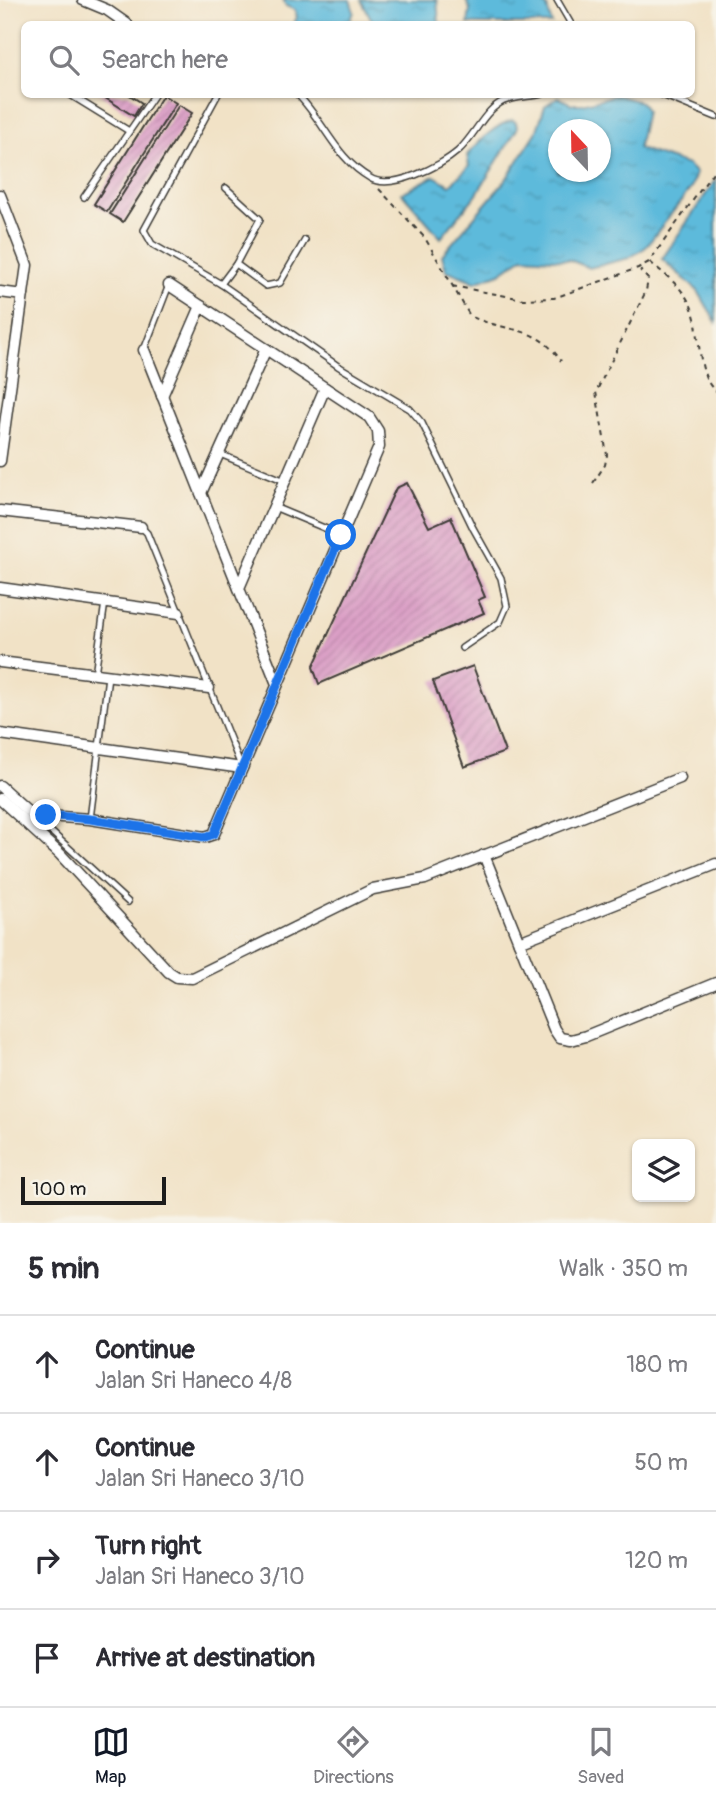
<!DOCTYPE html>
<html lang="en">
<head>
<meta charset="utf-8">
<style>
	body { margin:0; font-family:Pangolin,sans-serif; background:#f2f2f3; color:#2b2b33 }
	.controls { position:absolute; right:21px; bottom:21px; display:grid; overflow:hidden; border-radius:10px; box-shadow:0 2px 5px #0004 }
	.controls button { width:63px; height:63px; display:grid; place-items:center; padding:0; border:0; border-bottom:2px solid #e1e1e2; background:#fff; color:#2b2b33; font:35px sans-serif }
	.compass { position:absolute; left:548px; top:119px; width:63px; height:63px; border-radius:50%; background:#fff; box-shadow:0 2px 5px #0004; rotate:338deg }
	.scale { position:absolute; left:21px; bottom:18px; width:145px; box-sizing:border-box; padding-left:7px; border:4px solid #1c1c1c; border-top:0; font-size:19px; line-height:24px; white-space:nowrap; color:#1c1c1c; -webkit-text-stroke:5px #f7f3e8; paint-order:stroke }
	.stop { position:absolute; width:21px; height:21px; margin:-16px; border:5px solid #1a73e8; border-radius:50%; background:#fff }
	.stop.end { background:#1a73e8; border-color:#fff; box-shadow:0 2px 7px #0008 }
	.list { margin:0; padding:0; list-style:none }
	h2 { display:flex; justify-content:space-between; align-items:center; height:91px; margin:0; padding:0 28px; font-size:30px }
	h2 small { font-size:23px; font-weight:400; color:#7c7c81 }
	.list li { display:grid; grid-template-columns:46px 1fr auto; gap:21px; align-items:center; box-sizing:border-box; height:98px; padding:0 28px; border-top:2px solid #e1e1e2 }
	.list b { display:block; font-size:26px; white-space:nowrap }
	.list p { margin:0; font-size:23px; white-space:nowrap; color:#7c7c81 }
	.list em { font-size:23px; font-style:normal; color:#7c7c81 }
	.icon { flex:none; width:38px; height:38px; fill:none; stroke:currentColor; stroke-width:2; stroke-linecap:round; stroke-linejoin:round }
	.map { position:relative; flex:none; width:716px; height:1223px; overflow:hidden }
	.search { position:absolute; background:#fff; box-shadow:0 2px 5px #0004; left:21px; right:21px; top:21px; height:77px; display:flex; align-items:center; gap:18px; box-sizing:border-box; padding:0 24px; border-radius:10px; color:#7c7c81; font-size:26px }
	.sheet { height:483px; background:#fff }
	nav { display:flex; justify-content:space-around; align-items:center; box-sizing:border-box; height:98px; border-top:2px solid #e1e1e2; background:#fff; font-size:19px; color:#7c7c81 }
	nav a { display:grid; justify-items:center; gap:4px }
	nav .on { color:#111827 }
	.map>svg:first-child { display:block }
	.water { fill:url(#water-ripples); stroke:#3c6b7c; stroke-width:2; fill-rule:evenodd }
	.building { fill:url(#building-hatch) }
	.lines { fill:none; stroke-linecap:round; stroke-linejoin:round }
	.service-casing { stroke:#3c3a36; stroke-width:8 }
	.minor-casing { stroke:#3c3a36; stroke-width:13 }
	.path { stroke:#3c3a36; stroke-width:2; stroke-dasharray:5 5; stroke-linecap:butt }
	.service { stroke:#fff; stroke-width:5 }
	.minor { stroke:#fff; stroke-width:10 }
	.route { stroke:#1a73e8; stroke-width:9 }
</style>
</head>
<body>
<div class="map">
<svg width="716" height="1223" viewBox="0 0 716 1223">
	<defs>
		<pattern id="water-ripples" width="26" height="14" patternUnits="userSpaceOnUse" patternTransform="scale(1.75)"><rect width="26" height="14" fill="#5dbadb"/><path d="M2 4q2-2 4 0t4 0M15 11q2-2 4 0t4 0" fill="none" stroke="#509fbb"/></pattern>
		<pattern id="building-hatch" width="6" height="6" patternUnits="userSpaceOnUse" patternTransform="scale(1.75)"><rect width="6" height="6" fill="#db9fc6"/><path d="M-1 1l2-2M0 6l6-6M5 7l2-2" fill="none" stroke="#b8a"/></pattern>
	</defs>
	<rect width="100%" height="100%" fill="#f7f3e8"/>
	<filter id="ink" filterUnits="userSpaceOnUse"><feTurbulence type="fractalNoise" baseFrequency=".0143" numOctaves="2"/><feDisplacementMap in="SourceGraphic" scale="14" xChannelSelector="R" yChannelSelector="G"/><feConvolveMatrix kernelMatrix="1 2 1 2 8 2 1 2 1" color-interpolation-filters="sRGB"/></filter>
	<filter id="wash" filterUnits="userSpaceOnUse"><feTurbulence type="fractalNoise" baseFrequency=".00686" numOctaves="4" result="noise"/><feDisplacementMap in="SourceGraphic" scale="28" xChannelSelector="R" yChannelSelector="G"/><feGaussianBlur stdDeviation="1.57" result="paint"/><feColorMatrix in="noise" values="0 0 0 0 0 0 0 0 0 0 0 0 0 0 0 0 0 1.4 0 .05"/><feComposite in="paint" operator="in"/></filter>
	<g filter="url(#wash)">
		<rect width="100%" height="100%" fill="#f1e2c6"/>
		<g class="water">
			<path d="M283,0H350L354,12L349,24H294L297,17L295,10L286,6Z"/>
			<path d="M361,0H437L439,24H374Z"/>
			<path d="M466,0H539L547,7L552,24H468L470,9Z"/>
			<path d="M616,95L641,102L646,111L638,148L688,165L696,173L691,188L646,247L629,258L589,268L570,260L523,257L500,273L475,282L446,270L442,255L505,181L536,133L545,106L558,97L571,104H582ZM558,130H600V172H558Z"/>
			<path d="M512,120L516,122L517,129L476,195L441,238L402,193L434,176L450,185L469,166L467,155C480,140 493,127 512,120Z"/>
			<path d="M716,179V322L698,291L662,259Z"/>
		</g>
		<g id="blocks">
			<g class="building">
				<path d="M99,94H128L142,103L134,116Z"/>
				<path d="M163,95L176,103L107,212L94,204Z"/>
				<path d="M179,105L192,113L123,222L110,214Z"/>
				<path d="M407,483L429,527L451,517L485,597L478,600L484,613L319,684L313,667L396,488Z"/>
				<path d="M473,666L505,752L464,767L433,681Z"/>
			</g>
		</g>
	</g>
	<g filter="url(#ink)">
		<use href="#blocks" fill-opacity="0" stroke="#3c3a36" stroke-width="2"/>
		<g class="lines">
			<defs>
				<g id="service">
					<path d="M557,0L571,24"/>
					<path d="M69,94L129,131"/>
					<path d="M218,94L144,230L152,244L221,284L338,366L410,409L422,423L473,528L501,578L507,606L500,622L462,648"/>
					<path d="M297,94C324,121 336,159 370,178C391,191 441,166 458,151C473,138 483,113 500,103C512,96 530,97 542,94"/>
					<path d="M660,94L716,117"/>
					<path d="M84,197L155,94"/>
					<path d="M236,264L266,286L280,283L305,240"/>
					<path d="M221,284L236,264L260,219L226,188"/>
					<path d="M144,350L169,285"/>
					<path d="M220,454L285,481"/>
					<path d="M274,507L341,535"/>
					<path d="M141,527L147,533L241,766"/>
					<path d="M95,674L105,602"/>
					<path d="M35,817L128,902"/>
					<path d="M90,819L108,676"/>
				</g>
				<g id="minor">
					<path d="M83,0L107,10L127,24"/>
					<path d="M0,195L27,265L0,461"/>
					<path d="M0,292L23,295"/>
					<path d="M144,350L277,684"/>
					<path d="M162,396L201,306"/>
					<path d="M201,493L266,349"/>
					<path d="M0,511L141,527"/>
					<path d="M0,588L179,613"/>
					<path d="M239,588L325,388"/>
					<path d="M0,662L209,688"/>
					<path d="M0,734L242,768"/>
					<path d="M0,786L32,815L90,819L205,837L214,834L379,447L378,431L369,417L169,285"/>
					<path d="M0,799L60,854L169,972L177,977L192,978L373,889L425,879L680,778"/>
					<path d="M484,855L554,1029L560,1038L571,1040L586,1036L716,983"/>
					<path d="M519,942L716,864"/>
				</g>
			</defs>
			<use href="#service" class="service-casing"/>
			<use href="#minor" class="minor-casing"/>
			<g class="path">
				<path d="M379,189L425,238L470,316C506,333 537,324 561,361"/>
				<path d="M650,262C664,274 680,285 689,302C703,326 694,375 716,391"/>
				<path d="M452,286L523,299L554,298L638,268L649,262L716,168"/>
				<path d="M593,483L605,465L607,455L596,392L646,291L648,279L640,270"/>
			</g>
			<use href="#service" class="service"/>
			<use href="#minor" class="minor"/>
		</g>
	</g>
	<g class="lines" filter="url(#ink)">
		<path class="route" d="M46,815L90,819L205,837L214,834L341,535"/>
	</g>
</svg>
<div class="controls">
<button><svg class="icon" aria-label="layers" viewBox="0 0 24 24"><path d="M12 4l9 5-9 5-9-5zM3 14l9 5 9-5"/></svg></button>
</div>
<svg class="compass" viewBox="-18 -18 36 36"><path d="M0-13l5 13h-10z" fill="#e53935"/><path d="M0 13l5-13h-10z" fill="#7c7c81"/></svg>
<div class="scale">100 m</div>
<div class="stop" style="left:341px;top:535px"></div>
<div class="stop end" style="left:46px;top:815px"></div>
<div class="search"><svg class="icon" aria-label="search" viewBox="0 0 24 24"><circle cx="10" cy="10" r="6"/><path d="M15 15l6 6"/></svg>Search here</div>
</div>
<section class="sheet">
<h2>5 min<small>Walk · 350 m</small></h2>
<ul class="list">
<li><svg class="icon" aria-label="ahead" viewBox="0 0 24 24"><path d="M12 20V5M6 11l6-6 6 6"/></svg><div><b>Continue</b><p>Jalan Sri Haneco 4/8</p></div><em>180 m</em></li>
<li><svg class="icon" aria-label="ahead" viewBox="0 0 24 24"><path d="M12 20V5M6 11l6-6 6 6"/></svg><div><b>Continue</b><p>Jalan Sri Haneco 3/10</p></div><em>50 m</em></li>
<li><svg class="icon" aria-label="right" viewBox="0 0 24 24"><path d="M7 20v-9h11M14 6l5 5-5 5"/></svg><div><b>Turn right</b><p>Jalan Sri Haneco 3/10</p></div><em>120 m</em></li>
<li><svg class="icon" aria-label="arrive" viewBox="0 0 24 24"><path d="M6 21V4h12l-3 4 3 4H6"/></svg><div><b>Arrive at destination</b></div></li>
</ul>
</section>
<nav>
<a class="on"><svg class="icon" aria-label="map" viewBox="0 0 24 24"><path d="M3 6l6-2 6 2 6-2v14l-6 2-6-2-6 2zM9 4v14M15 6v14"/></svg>Map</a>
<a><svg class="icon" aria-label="directions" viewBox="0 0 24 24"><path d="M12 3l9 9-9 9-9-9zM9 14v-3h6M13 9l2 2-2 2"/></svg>Directions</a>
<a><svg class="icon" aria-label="saved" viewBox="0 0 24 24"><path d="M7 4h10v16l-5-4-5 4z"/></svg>Saved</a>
</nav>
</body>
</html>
